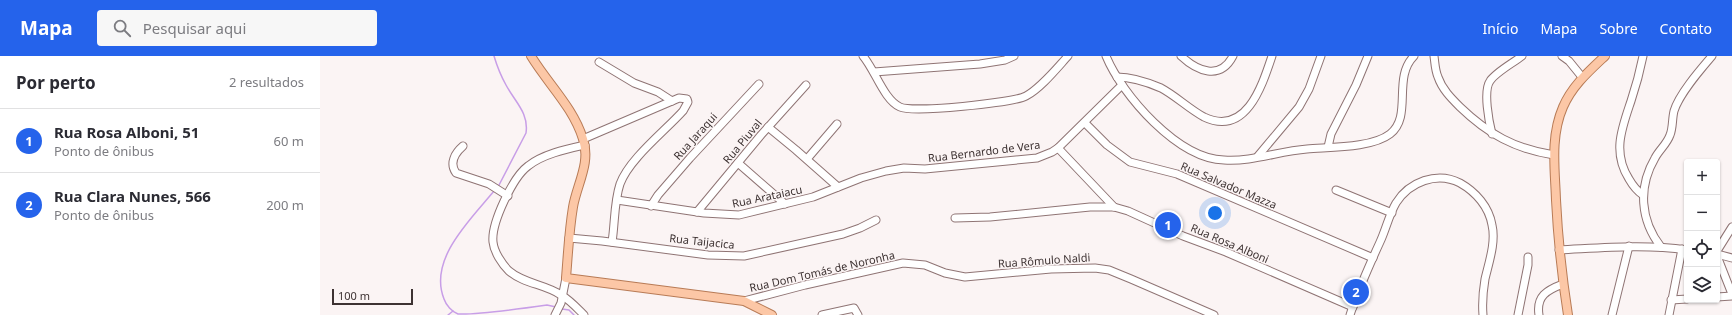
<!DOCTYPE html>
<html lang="pt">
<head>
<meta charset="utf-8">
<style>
	body { margin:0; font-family:"Noto Sans",sans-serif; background:#f7f7f7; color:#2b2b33 }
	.controls { position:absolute; right:12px; bottom:12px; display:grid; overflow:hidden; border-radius:4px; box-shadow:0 1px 3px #0004 }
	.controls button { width:36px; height:36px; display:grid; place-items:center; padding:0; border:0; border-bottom:1px solid #e1e1e2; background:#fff; color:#2b2b33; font:20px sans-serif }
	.scale { position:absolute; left:12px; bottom:10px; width:81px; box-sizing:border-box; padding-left:4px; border:2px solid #3d3232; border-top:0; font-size:11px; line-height:14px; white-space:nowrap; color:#3d3232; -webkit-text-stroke:3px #fbf4f4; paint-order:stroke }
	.you { position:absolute; left:895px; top:157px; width:14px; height:14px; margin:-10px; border:3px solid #fff; border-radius:50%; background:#1a73e8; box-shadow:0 0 0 6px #1a73e833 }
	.badge { display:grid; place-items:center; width:26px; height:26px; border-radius:50%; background:#2563eb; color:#fff; font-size:13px; font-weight:700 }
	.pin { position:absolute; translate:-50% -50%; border:2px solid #fff; box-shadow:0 1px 4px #0006 }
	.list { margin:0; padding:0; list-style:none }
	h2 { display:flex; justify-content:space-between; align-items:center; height:52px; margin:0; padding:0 16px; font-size:17px }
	h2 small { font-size:13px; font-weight:400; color:#7c7c81 }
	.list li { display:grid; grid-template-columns:26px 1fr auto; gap:12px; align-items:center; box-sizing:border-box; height:64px; padding:0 16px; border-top:1px solid #e1e1e2 }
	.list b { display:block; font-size:15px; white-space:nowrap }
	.list p { margin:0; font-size:13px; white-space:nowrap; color:#7c7c81 }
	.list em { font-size:13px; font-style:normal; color:#7c7c81 }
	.icon { flex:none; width:22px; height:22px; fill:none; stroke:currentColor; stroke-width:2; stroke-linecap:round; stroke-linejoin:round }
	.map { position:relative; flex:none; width:1412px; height:259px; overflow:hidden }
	header { display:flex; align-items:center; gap:24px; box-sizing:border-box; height:56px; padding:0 20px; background:#2563eb; color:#fff }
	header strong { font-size:19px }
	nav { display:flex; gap:22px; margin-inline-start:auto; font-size:14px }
	.search { width:280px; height:36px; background:#f7f7f7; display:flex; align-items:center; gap:10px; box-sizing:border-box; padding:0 14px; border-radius:4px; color:#7c7c81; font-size:15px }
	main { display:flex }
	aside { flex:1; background:#fff }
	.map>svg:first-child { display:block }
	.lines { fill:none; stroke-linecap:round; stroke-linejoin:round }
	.stream { stroke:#c89ee7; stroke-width:1.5 }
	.minor-casing { stroke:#8f7474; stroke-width:9 }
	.major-casing { stroke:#b87b56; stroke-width:10 }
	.minor { stroke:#fff; stroke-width:7 }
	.major { stroke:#fcc7a6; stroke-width:8 }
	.labels { text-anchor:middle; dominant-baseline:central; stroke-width:3; stroke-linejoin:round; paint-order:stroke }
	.street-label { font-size:11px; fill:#3d3232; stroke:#fbf4f4 }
</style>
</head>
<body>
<header>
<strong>Mapa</strong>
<div class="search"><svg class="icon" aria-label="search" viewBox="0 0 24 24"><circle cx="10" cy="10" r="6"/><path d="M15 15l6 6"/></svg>Pesquisar aqui</div>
<nav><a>Início</a><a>Mapa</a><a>Sobre</a><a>Contato</a></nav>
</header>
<main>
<aside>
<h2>Por perto<small>2 resultados</small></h2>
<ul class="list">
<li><span class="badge">1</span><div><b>Rua Rosa Alboni, 51</b><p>Ponto de ônibus</p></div><em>60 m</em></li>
<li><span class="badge">2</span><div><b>Rua Clara Nunes, 566</b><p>Ponto de ônibus</p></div><em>200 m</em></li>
</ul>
</aside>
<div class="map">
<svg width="1412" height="259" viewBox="0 0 1412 259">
	<rect width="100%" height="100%" fill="#fbf4f4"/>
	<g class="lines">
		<g class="stream">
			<path d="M174,0C177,10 181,20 186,29C195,46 209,57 206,77L178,131"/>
			<path d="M174,135C151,163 108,203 124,243C126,249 132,256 138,258C157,259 206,252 227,249L236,251"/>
			<path d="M242,253L249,254L254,259"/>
			<path d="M128,259L133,255"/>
		</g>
		<defs>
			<g id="minor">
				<path d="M543,0C555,14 564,44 580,51C593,57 693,47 706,40C721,32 737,12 748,0"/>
				<path d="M786,0C802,39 858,103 904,104C932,106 959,95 987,93C1010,91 1052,92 1070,78C1093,60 1072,22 1094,0"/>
				<path d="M861,0C877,15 900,25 913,0"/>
				<path d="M1114,0C1115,7 1115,14 1118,21C1122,33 1131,42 1140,51C1168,78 1195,93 1234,99"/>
				<path d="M1242,0L1249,5L1262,21"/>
				<path d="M1323,0C1320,15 1316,30 1311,45C1302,72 1292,96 1309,123C1313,130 1317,135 1323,139"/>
				<path d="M279,6L314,27L338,36L352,45"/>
				<path d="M554,16L660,8L685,4L694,0"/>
				<path d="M797,21C812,21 827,26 841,32C856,40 869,53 884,61C926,81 942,30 952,0"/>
				<path d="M765,67L787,89L810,106L857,118L1053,202"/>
				<path d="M448,71L476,94L518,131"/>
				<path d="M1172,78C1169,66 1163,35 1170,25C1176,16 1193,7 1202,0"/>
				<path d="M263,83L359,42L367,43L368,46L363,55C345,75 309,103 300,128C294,146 295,167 292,186"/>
				<path d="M143,90C135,97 129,107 136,117L169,128L188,140"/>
				<path d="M1008,91L1011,78L1036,29L1048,0"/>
				<path d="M738,92L794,151"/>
				<path d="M938,100L979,51L989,33L1001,0"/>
				<path d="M487,103L517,68"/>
				<path d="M418,107L465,148"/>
				<path d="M1016,134L1072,157"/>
				<path d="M297,144L384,157L419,159L493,141L541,122L566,115L584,112L605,113L717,102L732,96L738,92L802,29"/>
				<path d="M331,150L338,139L370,102L439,28"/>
				<path d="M377,156L441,79L486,29"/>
				<path d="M635,162L670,161L770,151H794L808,155L863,180L906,196L1033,251"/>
				<path d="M249,182L282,185L388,199L424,200L523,178L540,172L556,164"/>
				<path d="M1341,191C1320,164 1318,131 1335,102C1339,94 1347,88 1350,79C1353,72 1352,63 1354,55C1359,38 1380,14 1392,0"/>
				<path d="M1239,194C1282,192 1324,188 1367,194"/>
				<path d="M1397,195L1412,171"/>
				<path d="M1397,198L1412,202"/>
				<path d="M1397,200L1412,238"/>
				<path d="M1397,241L1412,240"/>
				<path d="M1351,244L1367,243"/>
				<path d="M424,245L485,229L583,207L605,209L625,217L645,221L731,213L775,212L789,214L811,223L894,259"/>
				<path d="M235,259L241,247L246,222"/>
				<path d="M264,259C257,252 250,244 241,239C225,228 204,228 189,215C182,208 174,196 173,186C171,167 193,121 208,110C223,98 247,93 265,89"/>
				<path d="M502,259L534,252L538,259"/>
				<path d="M1030,259C1038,234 1049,210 1060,186C1066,173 1069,159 1076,147C1089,126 1117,115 1140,127C1156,136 1169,151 1172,169C1176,186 1169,206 1165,223C1163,235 1162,247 1163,259"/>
				<path d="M1198,259L1208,209V201"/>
				<path d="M1219,259C1216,240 1227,234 1243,228"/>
				<path d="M1292,259L1309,190"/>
				<path d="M1349,259L1362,193"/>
			</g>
			<g id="major">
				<path d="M211,0C228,28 253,51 263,83C271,107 257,128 253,151C249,175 248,198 246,222L424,245L452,259"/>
				<path d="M1248,259C1242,221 1238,183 1236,144C1235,113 1230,81 1243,51C1252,30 1268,16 1285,0"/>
			</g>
		</defs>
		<use href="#minor" class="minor-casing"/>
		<use href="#major" class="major-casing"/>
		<use href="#minor" class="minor"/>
		<use href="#major" class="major"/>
	</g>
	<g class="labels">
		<g class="street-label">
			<text transform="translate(375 80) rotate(-48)">Rua Jaraqui</text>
			<text transform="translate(422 85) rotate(-50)">Rua Piuval</text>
			<text transform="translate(664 95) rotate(-7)">Rua Bernardo de Vera</text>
			<text transform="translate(909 129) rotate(23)">Rua Salvador Mazza</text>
			<text transform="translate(447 140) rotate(-12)">Rua Arataiacu</text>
			<text transform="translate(382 185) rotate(6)">Rua Taijacica</text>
			<text transform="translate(910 187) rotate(23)">Rua Rosa Alboni</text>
			<text transform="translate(724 204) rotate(-4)">Rua Rômulo Naldi</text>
			<text transform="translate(502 215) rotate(-13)">Rua Dom Tomás de Noronha</text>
		</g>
	</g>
</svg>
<div class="controls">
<button>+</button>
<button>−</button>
<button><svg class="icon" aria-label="locate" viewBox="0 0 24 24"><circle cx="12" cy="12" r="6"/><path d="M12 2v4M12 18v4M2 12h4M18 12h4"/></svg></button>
<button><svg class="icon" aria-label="layers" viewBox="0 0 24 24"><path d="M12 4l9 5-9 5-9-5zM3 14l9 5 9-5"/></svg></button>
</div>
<div class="scale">100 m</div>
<div class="you"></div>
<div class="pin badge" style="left:848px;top:169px">1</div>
<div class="pin badge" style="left:1036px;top:236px">2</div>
</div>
</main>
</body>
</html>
